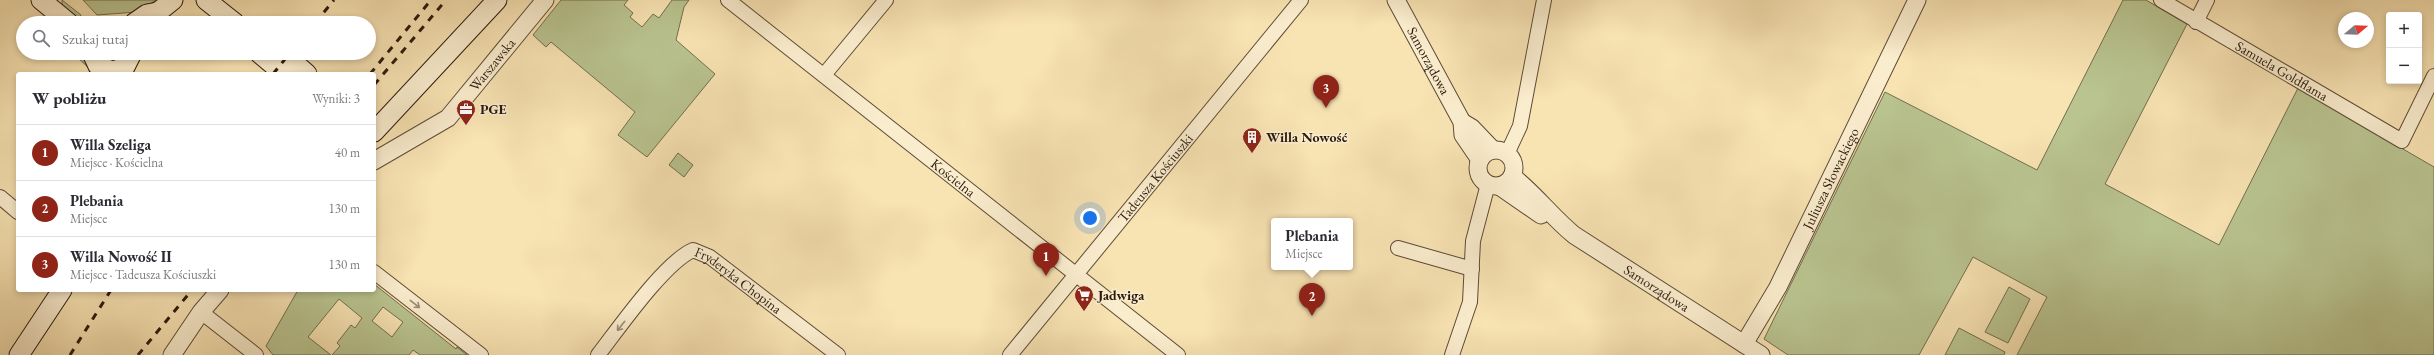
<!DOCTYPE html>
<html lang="pl">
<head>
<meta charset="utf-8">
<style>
	body { margin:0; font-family:"EB Garamond",serif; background:#f7f7f7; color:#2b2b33 }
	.controls { position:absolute; right:12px; top:12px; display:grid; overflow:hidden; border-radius:4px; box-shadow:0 2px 6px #0003 }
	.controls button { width:36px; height:36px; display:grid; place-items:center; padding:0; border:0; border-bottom:1px solid #e1e1e2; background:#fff; color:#2b2b33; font:20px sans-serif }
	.compass { position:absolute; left:2338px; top:12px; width:36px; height:36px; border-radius:50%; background:#fff; box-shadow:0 2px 6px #0003; rotate:71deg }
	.you { position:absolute; left:1090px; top:218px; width:14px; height:14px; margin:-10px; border:3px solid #fff; border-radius:50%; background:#1a73e8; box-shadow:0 0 0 6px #1a73e833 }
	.badge { display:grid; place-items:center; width:26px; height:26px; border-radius:50%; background:#8f2418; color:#fff; font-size:13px; font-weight:700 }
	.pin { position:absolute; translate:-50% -33px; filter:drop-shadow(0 1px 2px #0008) }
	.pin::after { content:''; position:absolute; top:21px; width:14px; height:12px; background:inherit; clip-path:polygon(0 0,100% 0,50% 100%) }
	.popup { position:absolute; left:1271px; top:218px; width:82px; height:52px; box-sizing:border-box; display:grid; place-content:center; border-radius:4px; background:#fff; filter:drop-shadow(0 1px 3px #0005); font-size:13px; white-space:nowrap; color:#7c7c81 }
	.popup b { font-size:15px; color:#2b2b33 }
	.popup::after { content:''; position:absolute; left:50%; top:100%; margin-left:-8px; border:8px solid transparent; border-top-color:#fff }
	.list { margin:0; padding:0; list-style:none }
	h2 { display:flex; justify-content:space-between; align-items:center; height:52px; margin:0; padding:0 16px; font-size:17px }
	h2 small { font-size:13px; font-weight:400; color:#7c7c81 }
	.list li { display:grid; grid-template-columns:26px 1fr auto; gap:12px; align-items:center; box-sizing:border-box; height:56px; padding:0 16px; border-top:1px solid #e1e1e2 }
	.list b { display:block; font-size:15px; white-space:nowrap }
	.list p { margin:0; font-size:13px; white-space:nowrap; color:#7c7c81 }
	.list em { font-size:13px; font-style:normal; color:#7c7c81 }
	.icon { flex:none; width:22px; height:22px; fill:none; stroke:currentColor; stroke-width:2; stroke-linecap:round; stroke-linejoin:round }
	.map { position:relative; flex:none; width:2434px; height:355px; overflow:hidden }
	.search { position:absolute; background:#fff; box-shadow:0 2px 6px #0003; left:16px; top:16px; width:360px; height:44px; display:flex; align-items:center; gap:10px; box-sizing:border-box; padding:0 14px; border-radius:22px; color:#7c7c81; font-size:15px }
	.panel { position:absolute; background:#fff; box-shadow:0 2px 6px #0003; left:16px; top:72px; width:360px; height:220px; border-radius:4px }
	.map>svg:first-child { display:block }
	.green { fill:#b9c490; stroke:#726e4e; fill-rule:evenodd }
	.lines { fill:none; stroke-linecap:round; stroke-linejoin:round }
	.minor-casing { stroke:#5e4b36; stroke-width:16 }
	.tertiary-casing { stroke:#5e4b36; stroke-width:19 }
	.secondary-casing { stroke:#2a180c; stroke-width:21 }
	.minor { stroke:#faedce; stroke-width:14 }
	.tertiary { stroke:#faedce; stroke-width:17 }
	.secondary { stroke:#faedce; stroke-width:19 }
	.rail { stroke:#2a180c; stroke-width:3; stroke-dasharray:7 7; stroke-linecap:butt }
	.oneway { stroke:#9c8d77 }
	.labels { text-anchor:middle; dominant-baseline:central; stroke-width:3; stroke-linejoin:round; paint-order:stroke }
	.street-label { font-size:14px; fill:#2a180c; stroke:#faedce }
	.poi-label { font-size:14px; font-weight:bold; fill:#2a180c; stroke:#faedce; text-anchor:start }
</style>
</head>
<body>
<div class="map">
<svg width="2434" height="355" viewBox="0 0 2434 355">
	<rect width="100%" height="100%" fill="#f8e3b3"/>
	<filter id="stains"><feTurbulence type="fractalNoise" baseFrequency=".005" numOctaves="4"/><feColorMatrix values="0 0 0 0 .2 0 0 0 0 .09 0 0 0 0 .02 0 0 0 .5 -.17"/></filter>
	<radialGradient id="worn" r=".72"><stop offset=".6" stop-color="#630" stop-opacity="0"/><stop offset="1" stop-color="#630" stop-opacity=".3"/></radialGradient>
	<g class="green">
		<path d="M62,0L81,15L78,23L62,10Z"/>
		<path d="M83,0H156L137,12L97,15Z"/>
		<path d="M561,0H628L624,5L633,13L630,17L642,27L653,14L659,18L672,0H689L684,7L676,40L715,74L647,157L618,135L635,112L551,42L546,47L533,35Z"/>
		<path d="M2123,0H2146L2187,24L2105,184L2219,245L2298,88L2434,167V355H2017L2047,297L1973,257L1919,355H1788L1764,339L1885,92L2037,170Z"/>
		<path d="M73,53H84L95,74Z"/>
		<path d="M102,53H121C118,60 112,62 105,58Z"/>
		<path d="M678,153L693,165L684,177L669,165Z"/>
		<path d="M374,284L456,349L457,347L467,355H420L413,350L409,355H332L340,346L337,343L351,325L355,328L362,318L339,299L308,337L331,355H273L266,346L298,290H374ZM383,307L403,322L392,337L372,321Z"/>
		<path d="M2009,287L2030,299L2008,343L1985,332Z"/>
		<path d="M1959,328L2005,352L2004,355H1945Z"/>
	</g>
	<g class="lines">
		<defs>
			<g id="minor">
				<path id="s1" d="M728,0L1178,355"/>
				<path id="s2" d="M2161,0L2402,141L2434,76"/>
				<path d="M2196,22L2207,0"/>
				<path d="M824,75L886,0"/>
				<path d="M1507,154L1520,126L1544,0"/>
				<path d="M0,197L18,212"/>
				<path d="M1398,248L1472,269"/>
				<path d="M374,272L481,355"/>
				<path d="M201,312L256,355"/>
				<path id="s3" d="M598,355C619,328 664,263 693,250L710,257L838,355"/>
				<path id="s4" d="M1010,355L1301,0"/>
				<path d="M1452,355L1470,302L1473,241L1488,184"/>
			</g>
			<g id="tertiary">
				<path id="s5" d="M1396,0L1462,122L1463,135L1480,160"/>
				<path d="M1462,122L1472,128L1493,150"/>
				<circle cx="1496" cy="168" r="18"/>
				<path id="s6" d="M374,161L448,118L545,0"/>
				<path id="s7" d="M1512,176C1535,194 1552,217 1574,235L1761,355"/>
				<path d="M1499,186L1541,215"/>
				<path id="s8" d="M1744,344L1778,287L1917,0"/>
				<path d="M172,355L201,312L220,290"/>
			</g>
			<g id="secondary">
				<path d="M41,0L69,23"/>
				<path d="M206,0L235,23"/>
				<path d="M134,23L147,14L158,12"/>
				<path d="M152,23L158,12L173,0"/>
				<path d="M92,53L98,66L113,71L125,67L132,53"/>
				<path d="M259,53L284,74"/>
				<path d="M283,53L307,74"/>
				<path d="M374,132L497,0"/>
				<path d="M19,355L62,290"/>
			</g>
		</defs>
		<use href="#minor" class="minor-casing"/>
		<use href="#tertiary" class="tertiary-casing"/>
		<use href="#secondary" class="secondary-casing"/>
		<use href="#minor" class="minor"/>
		<use href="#tertiary" class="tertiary"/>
		<use href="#secondary" class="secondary"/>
		<g class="rail">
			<path d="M315,23L334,0"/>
			<path d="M273,74L290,53"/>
			<path d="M370,74L431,0"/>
			<path d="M374,85L446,0"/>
			<path d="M70,355L111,290"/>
			<path d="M138,355L192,290"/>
		</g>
	</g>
	<defs><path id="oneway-shaft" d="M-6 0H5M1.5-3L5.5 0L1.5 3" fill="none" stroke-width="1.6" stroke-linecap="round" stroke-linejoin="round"/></defs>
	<g class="oneway">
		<use href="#oneway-shaft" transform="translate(415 304) rotate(38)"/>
		<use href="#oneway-shaft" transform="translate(621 326) rotate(129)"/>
	</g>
	<defs>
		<symbol id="office-pin" viewBox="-11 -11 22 30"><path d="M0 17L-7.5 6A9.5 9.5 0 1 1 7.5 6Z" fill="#8f2418" stroke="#faedce"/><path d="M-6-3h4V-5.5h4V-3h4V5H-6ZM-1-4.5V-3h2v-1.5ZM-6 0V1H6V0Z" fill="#fff"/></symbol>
		<symbol id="building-pin" viewBox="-11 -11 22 30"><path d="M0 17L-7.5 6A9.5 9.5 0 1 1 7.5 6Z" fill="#8f2418" stroke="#faedce"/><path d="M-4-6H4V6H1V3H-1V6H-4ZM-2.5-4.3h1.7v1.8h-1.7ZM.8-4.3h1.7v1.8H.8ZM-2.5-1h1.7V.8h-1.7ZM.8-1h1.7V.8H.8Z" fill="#fff"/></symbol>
		<symbol id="supermarket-pin" viewBox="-11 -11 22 30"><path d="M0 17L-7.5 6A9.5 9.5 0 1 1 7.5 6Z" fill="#8f2418" stroke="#faedce"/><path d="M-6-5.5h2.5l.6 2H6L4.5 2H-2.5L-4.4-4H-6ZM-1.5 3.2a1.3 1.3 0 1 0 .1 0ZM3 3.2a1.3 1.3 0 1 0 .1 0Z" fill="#fff"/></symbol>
	</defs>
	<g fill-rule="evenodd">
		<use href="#office-pin" x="455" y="98" width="22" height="30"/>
		<use href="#building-pin" x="1241" y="126" width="22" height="30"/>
		<use href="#supermarket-pin" x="1073" y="284" width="22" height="30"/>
	</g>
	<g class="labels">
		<g class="street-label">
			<text stroke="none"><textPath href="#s5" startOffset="69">Samorządowa</textPath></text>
			<text stroke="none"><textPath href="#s6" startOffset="155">Warszawska</textPath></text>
			<text stroke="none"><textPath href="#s2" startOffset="140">Samuela Goldflama</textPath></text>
			<text stroke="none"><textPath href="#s1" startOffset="287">Kościelna</textPath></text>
			<text stroke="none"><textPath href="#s4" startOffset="229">Tadeusza Kościuszki</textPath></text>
			<text stroke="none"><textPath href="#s8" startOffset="187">Juliusza Słowackiego</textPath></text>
			<text stroke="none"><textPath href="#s3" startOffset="197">Fryderyka Chopina</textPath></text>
			<text stroke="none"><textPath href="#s7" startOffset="184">Samorządowa</textPath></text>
		</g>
		<g class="poi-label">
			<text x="480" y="109">PGE</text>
			<text x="1266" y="137">Willa Nowość</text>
			<text x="1098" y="295">Jadwiga</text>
		</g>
	</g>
	<rect width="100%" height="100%" filter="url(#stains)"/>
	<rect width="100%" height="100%" fill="url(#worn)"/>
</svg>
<div class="controls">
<button>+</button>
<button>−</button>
</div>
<svg class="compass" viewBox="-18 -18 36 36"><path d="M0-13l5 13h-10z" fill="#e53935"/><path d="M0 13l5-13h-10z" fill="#7c7c81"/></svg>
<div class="you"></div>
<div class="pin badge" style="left:1046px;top:276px">1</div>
<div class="pin badge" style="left:1312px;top:316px">2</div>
<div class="popup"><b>Plebania</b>Miejsce</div>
<div class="pin badge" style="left:1326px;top:108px">3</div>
<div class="search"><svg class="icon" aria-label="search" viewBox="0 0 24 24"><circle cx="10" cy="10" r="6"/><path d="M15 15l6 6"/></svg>Szukaj tutaj</div>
<section class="panel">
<h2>W pobliżu<small>Wyniki: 3</small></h2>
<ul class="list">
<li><span class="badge">1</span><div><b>Willa Szeliga</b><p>Miejsce · Kościelna</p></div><em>40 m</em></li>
<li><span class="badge">2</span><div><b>Plebania</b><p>Miejsce</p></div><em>130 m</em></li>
<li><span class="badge">3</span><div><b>Willa Nowość II</b><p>Miejsce · Tadeusza Kościuszki</p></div><em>130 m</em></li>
</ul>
</section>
</div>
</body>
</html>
